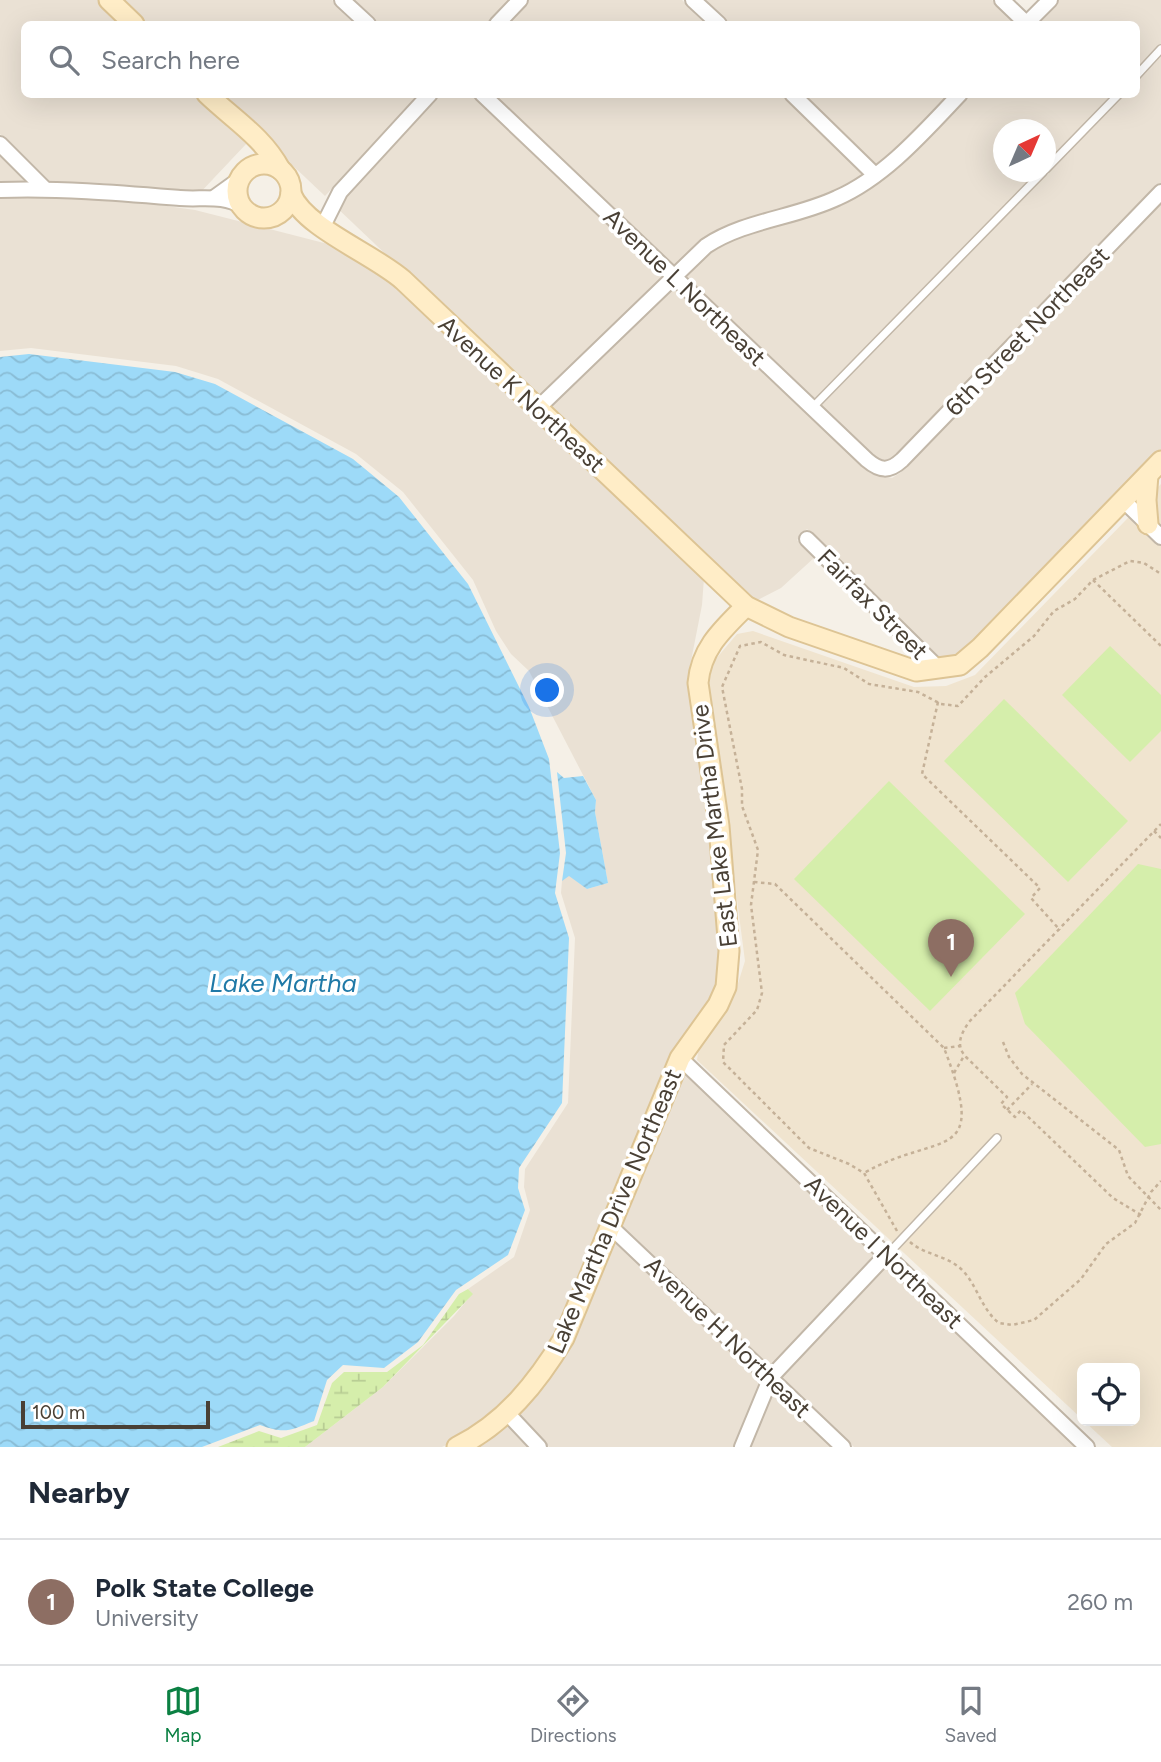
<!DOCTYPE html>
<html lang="en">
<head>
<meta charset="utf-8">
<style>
	body { margin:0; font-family:Figtree,sans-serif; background:#f6f6f7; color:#1f2937 }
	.controls { position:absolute; right:21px; bottom:21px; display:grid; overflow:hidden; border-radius:10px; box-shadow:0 7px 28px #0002 }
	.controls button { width:63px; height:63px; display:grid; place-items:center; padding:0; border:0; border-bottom:2px solid #e0e1e3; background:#fff; color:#1f2937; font:35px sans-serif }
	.compass { position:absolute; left:993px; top:119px; width:63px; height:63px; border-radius:50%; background:#fff; box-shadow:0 7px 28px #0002; rotate:44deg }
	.scale { position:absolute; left:21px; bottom:18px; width:189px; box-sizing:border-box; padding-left:7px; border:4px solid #494035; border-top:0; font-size:19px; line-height:24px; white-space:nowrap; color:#494035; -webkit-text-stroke:5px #fff; paint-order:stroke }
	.you { position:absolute; left:548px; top:691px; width:24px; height:24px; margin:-18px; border:5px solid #fff; border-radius:50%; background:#1a73e8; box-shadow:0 0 0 10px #1a73e833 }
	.badge { display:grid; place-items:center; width:46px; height:46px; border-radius:50%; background:#0b8043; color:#fff; font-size:23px; font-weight:700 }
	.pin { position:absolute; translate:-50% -58px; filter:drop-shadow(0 2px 4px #0008) }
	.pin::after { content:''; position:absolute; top:37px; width:24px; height:21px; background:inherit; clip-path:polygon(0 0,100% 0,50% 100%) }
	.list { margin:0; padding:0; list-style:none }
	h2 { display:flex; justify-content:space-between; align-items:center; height:91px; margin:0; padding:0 28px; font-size:30px }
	h2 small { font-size:23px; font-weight:400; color:#747a83 }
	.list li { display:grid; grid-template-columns:46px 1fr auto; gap:21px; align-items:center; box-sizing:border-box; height:126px; padding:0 28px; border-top:2px solid #e0e1e3 }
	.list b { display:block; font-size:26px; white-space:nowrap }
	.list p { margin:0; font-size:23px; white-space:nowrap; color:#747a83 }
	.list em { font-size:23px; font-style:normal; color:#747a83 }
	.icon { flex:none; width:38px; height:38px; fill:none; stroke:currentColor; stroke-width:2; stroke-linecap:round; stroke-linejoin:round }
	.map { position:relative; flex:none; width:1161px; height:1447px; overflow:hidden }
	.search { position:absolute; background:#fff; box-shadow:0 7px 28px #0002; left:21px; right:21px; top:21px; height:77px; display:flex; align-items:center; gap:18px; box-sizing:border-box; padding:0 24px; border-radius:10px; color:#747a83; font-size:26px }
	.sheet { height:217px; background:#fff }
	nav { display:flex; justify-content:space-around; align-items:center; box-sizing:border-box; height:98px; border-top:2px solid #e0e1e3; background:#fff; font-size:19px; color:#747a83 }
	nav a { display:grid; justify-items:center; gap:4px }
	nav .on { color:#0b8043 }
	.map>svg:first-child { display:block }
	.residential { fill:#eae1d4; fill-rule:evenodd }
	.education { fill:#f0e4cf }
	.wetland { fill:url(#wetland-marsh) }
	.pitch { fill:#d5eeab }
	.water { fill:url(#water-waves) }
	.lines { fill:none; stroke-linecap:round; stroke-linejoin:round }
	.lane-casing { stroke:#c2b7a8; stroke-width:10 }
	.street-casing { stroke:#c2b7a8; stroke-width:18 }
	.secondary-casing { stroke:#ddc494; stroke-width:23 }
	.path { stroke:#c5b198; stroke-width:2.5; stroke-dasharray:3.5 3.5; stroke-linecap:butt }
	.lane { stroke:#fff; stroke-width:7 }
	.street { stroke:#fff; stroke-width:14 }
	.secondary { stroke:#ffedc7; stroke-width:19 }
	.labels { text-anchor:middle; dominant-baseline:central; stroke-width:7; stroke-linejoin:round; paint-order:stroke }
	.street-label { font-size:24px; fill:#494035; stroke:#fff }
	.water-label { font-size:26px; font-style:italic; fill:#1f79a7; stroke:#fff }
</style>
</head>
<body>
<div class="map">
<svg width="1161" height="1447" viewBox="0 0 1161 1447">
	<defs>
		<pattern id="wetland-marsh" width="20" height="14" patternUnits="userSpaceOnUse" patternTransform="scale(1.75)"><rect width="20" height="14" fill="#d5eeab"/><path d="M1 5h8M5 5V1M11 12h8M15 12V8" fill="none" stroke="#b8cd94"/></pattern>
		<pattern id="water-waves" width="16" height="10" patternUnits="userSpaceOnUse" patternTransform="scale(1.75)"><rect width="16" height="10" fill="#9ddaf8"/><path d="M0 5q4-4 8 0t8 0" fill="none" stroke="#89bcd5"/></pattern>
	</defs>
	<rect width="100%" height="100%" fill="#f5f0e7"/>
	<g class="residential">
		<path d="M0,0H98L124,24H24V94L196,95L247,143L197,196L103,183L48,182L0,134Z"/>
		<path d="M119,0H332L357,24H145Z"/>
		<path d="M353,0H511L488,24H379Z"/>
		<path d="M528,0H682L708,24H506Z"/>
		<path d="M704,0H992L1017,24H729Z"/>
		<path d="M1059,0H1161V183L897,455L890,461H879L682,276L710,251L736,237L843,203L874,184L915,149L969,95L1136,94V24H1036ZM1004,130H1046V172H1004Z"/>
		<path d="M218,95H421L325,196Z"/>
		<path d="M439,95H471L662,278L538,399L335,206Z"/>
		<path d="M493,95H782L864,174L818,199L712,234L673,267Z"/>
		<path d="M803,95H951L877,165Z"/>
		<path d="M0,154L9,162L28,182L0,183Z"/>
		<path d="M41,195L44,198L47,196L118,199L195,210L359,252L704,578L702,605L690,666L721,930L720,985L558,1336L503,1409L469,1434L442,1447H305L383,1387L454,1316L472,1294L468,1289L514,1257L530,1210L524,1187L525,1169L568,1103L575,938L561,893L562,881L569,875L587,889L608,883L595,812L596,800L529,671L511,654L496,631L473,580L403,492L356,454L218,379L176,366L31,348L0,351V197Z"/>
		<path d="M1161,202V452L958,659L943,662L807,529L797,540L815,557L781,588L754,602L548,408L672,287L861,466L872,474L892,478L900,473Z"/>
		<path d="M682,1070L877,1255L771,1367L620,1225Z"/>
		<path d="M614,1239L763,1380L735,1447H549L517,1413Z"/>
		<path d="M887,1264L1077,1447H854L781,1377Z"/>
		<path d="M773,1390L833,1447H749Z"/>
		<path d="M506,1423L529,1447H472Z"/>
	</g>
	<path class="education" d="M1161,484V1447H1112L1084,1421H1135V1368H1082V1419L697,1060L699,1046L735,993L745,961L708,678L715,660L737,634L753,631L914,687L946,686L975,675Z"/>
	<path class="wetland" d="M468,1289L473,1294L383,1387L305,1447H218L259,1431L281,1438L317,1425L332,1383L344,1372H387L423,1345L459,1294Z"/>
	<g class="pitch">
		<path d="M1110,646L1161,695V731L1130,762L1062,695Z"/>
		<path d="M1004,699L1128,821L1068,882L944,761Z"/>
		<path d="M889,781L1025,914L930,1011L794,879Z"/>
		<path d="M1138,864L1161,869V1144L1145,1147L1025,1024L1015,993Z"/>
	</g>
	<g class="water">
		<path d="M29,354L175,372L215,384L353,459L399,497L468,584L529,707L549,759L560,853L555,893L569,938L562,1103L519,1168L518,1188L525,1210L508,1255L456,1290L418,1342L384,1368L343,1365L327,1380L314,1421C289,1431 285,1434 260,1425L202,1447H0V357Z"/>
		<path d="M557,772L564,778L583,776L596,800L595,812L608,883L587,889L569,876L562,881L566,853Z"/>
	</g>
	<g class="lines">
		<defs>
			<g id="lane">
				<path d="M1136,76L1161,49"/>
				<path d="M1046,169L1119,94"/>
				<path d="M812,408L1043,172"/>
				<path d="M888,1254L997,1138"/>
			</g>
			<g id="street">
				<path d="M342,0L368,24"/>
				<path d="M693,0L719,24"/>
				<path d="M1002,0L1027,24"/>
				<path d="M497,24L520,0"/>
				<path d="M1026,24L1050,0"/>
				<path d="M482,94L867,460C880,471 889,472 902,460L1161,192"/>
				<path d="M792,94L875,175"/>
				<path d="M0,144L45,189"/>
				<path d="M0,190C61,188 119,193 180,198C202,200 223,194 243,207"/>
				<path d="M215,197L240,179"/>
				<path d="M322,228L340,192L430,94"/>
				<path d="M538,408L706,246C745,220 795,218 837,198C885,177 924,132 960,94"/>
				<path d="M1123,500L1161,537"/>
				<path d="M807,539L940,670"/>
				<path d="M680,1058L1087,1447"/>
				<path d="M612,1228L843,1447"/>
				<path d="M508,1414L539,1447"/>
				<path d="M742,1447L771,1377L887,1254"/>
			</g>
			<g id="secondary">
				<path d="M109,0L134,24"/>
				<path d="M207,94C233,119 263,137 280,169"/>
				<circle cx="264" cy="191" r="27"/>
				<path d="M291,194C305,228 372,253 403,280L746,606L789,627L916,671L960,665L980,648L1161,461"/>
				<path d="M1148,475L1146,500L1148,524"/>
				<path d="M457,1447C505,1423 537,1383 564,1338L680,1058L718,1005L726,987L729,951L719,826L698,683C701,648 723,629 746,606"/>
			</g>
		</defs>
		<use href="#lane" class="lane-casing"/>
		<use href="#street" class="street-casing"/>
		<use href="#secondary" class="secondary-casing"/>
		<g class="path">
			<path d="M1093,580L1161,646"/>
			<path d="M938,702L922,774L1040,888L1031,898L1060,930"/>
			<path d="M1154,831L1161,838"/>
			<path d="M754,882L775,884L944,1048C990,1166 940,1130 864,1173"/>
			<path d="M1003,1042L1009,1057L1022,1074L1119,1150L1128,1176L1161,1210"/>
			<path d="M944,1048L960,1046"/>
			<path d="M954,1073L964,1056"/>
			<path d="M1007,1110L1032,1084"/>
			<path d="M1141,1215L1113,1198L1021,1110L1015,1117L1001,1104L1007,1097L966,1057C955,1045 961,1034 969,1022L1161,824"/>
			<path d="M897,1231L864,1173L849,1164L809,1148L723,1062L724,1045L757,1010L762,993L751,905L758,850L742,806V789L722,687L740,646L761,642L784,655L844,668L869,684L918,692L941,704L958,706L985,677L1034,636L1054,611L1075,599L1093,580L1130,561L1144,563L1161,574"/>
			<path d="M910,1242C925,1255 945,1255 960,1268C977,1283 980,1308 999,1323L1012,1325L1034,1320L1081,1279L1106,1244L1135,1223L1151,1192L1161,1181"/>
		</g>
		<use href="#lane" class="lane"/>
		<use href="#street" class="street"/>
		<use href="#secondary" class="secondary"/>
	</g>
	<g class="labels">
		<g class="street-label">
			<text transform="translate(685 287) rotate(44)">Avenue L Northeast</text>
			<text transform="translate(1027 331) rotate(-46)">6th Street Northeast</text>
			<text transform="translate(522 394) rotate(43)">Avenue K Northeast</text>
			<text transform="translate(873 604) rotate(45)">Fairfax Street</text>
			<text transform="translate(714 826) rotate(-97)">East Lake Martha Drive</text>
			<text transform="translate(614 1211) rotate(-67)">Lake Martha Drive Northeast</text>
			<text transform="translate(884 1252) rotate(44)">Avenue I Northeast</text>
			<text transform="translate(728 1337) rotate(44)">Avenue H Northeast</text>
		</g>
		<g class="water-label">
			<text x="283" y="983">Lake Martha</text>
		</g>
	</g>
</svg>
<div class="controls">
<button><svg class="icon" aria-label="locate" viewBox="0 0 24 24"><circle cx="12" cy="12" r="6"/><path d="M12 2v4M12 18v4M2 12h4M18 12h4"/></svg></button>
</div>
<svg class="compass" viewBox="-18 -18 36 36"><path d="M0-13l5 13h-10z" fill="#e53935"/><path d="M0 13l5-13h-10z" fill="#747a83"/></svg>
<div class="scale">100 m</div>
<div class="you"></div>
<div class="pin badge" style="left:951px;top:977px;background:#8d6e63">1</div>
<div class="search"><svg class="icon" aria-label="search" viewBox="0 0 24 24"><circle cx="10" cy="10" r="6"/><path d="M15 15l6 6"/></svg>Search here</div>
</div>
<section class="sheet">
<h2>Nearby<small></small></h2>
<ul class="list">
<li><span class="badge" style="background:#8d6e63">1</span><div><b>Polk State College</b><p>University</p></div><em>260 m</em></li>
</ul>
</section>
<nav>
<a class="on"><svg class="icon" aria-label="map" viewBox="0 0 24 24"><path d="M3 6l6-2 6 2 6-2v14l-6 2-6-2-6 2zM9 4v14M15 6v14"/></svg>Map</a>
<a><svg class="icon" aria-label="directions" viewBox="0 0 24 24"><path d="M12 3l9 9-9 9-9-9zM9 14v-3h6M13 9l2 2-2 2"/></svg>Directions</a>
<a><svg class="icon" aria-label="saved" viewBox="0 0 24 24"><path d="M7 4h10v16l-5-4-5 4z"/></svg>Saved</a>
</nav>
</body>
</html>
